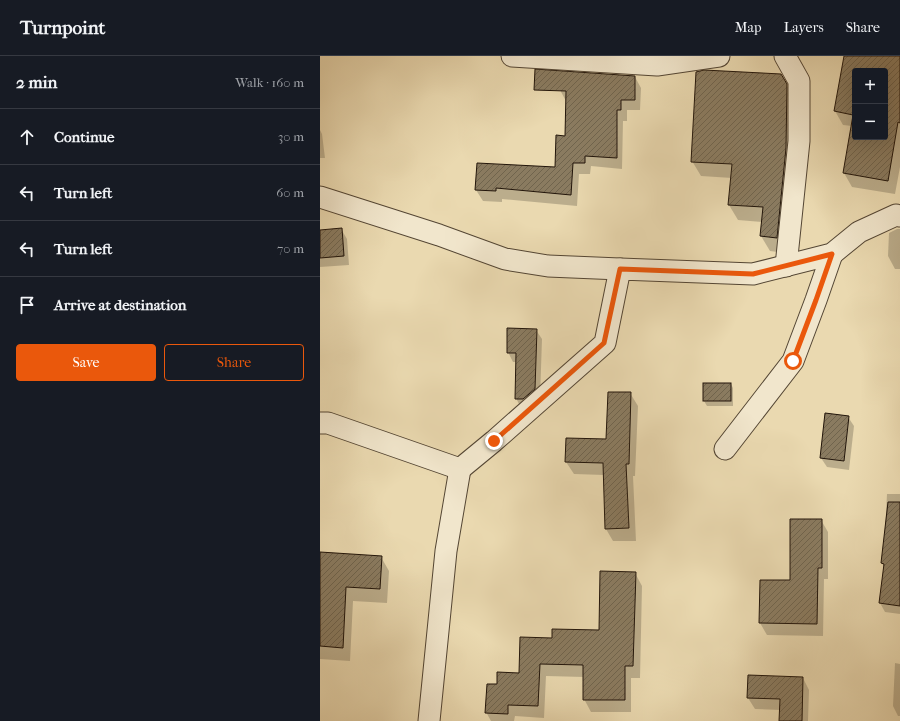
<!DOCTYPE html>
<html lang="en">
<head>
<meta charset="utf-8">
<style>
	body { margin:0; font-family:"IM FELL French Canon",serif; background:#242831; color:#f1f3f6 }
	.controls { position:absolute; right:12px; top:12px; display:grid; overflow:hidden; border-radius:4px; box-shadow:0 4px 16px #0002 }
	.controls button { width:36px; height:36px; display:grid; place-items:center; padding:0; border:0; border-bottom:1px solid #363941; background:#171b24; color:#f1f3f6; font:20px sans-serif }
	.stop { position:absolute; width:12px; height:12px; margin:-9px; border:3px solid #ea580c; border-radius:50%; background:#fff }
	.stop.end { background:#ea580c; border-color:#fff; box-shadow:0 1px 4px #0008 }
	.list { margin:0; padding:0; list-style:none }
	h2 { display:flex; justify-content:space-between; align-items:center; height:52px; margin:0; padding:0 16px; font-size:17px }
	h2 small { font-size:13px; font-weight:400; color:#9ea1a6 }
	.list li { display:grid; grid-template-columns:26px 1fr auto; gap:12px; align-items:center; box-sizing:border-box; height:56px; padding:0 16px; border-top:1px solid #363941 }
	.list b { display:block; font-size:15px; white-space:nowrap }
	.list em { font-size:13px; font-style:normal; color:#9ea1a6 }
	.actions { display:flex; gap:8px; padding:12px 16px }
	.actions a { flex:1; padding:9px 0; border:1px solid #ea580c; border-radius:4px; text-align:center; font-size:14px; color:#ea580c }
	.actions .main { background:#ea580c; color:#fff }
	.icon { flex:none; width:22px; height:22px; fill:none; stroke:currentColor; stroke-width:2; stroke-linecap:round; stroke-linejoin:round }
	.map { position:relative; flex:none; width:580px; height:665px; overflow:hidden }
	header { display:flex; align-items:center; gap:24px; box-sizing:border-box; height:56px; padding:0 20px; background:#171b24; border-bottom:1px solid #363941 }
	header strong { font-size:19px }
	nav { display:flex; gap:22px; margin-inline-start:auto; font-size:14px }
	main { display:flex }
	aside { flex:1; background:#171b24 }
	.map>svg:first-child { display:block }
	.shadow { fill:#0003; fill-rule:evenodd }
	.building { fill:url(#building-hatch); stroke:#22150a; fill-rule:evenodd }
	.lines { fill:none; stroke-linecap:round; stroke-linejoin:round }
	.minor-casing { stroke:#544634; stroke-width:23 }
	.minor { stroke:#f1e6cc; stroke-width:21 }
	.route { stroke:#ea580c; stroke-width:5 }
</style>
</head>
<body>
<header>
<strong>Turnpoint</strong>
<nav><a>Map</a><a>Layers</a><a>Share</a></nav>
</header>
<main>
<aside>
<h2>2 min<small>Walk · 160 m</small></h2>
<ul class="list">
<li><svg class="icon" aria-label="ahead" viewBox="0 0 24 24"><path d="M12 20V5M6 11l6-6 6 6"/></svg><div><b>Continue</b></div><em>30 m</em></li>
<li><svg class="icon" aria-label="left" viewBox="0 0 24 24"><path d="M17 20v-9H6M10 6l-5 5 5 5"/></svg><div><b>Turn left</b></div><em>60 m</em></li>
<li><svg class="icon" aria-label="left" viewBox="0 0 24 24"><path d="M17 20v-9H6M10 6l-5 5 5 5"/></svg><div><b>Turn left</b></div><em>70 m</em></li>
<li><svg class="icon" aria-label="arrive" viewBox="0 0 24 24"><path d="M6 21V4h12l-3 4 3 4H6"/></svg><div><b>Arrive at destination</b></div></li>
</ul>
<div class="actions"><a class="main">Save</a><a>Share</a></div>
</aside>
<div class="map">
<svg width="580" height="665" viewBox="0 0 580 665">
	<defs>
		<pattern id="building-hatch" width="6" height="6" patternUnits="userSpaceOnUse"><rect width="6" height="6" fill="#8a7b60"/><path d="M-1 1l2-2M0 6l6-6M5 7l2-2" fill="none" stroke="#70644d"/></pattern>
	</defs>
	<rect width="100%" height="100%" fill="#ead9b0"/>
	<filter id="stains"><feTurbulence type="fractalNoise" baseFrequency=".005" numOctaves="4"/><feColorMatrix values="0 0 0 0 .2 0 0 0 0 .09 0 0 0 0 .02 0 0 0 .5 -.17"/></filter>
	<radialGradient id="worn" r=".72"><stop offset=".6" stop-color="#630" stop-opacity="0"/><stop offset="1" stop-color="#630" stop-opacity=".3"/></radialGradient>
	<g class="shadow">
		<path d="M525,0H580V111L575,138L532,131L524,117L532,70L523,69L515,55ZM535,15H565V81H535Z"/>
		<path d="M461,19L475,44L465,197L450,195L441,180L442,166L418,164L409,149L412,122L381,120L372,105Z"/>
		<path d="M315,21L321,32L320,54H307V65H303L302,113L271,110L270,118H259L257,150L182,143V146L163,145L156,134L236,112L246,81V45L240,34Z"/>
		<path d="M0,74L2,78L5,102H0Z"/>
		<path d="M21,173L27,183L29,209L0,211V175Z"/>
		<path d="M577,173H580V213H575L568,200L569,177Z"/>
		<path d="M216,274L222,283L220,343L201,352L196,342L197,306H193L188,296Z"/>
		<path d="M384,328H411L413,332V350H387L384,345Z"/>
		<path d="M310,337L318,350L315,420H313L316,485H293L286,473L284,419L254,418L246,406L287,384Z"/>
		<path d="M528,361L534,370L529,414L507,411L501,402Z"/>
		<path d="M567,438H580V558L565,556L560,547L564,511L562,507L565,477Z"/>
		<path d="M501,464L508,476V523H504L503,580L447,579L440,567L471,525Z"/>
		<path d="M0,497L61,501L69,515L67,547L33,545L30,605L0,603Z"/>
		<path d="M315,517L322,530L320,622H311V656H271L264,643V621L226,620L224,662L195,660L194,665H171L166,656L178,629L200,618L233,583L280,575Z"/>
		<path d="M575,607L580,608V660H578L573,650Z"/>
		<path d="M483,622L489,634L488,665H460L461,654L435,653L428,642Z"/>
	</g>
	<g class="building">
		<path d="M524,0H580V67L578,66L568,125L523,117L533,59L514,55ZM535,15H565V81H535Z"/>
		<path d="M215,13L315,20V44H301V54H297V102L265,100V107H253L251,139L176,132V135L155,134L157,107L235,111L236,79L245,80L246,35L214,34Z"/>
		<path d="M384,14L461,18L467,28L466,92L457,182L440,180L443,151L408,149L412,108L371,106L376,16Z"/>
		<path d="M22,172L24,200L0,202V174Z"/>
		<path d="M187,272L217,273L215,333L203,343H195L196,297H187Z"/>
		<rect x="383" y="327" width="28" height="18"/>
		<path d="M288,336H311L309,408H306L309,472L285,473L283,407L245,406L246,382L286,383Z"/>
		<path d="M505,357L529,360L524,405L500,402Z"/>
		<path d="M568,446H580V550L559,547L564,508L561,507Z"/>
		<path d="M470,463H502V512H498L497,568L439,567L440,524H470Z"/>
		<path d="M0,496L62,500L60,533L26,531L23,592L0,590Z"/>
		<path d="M280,515L316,516L313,610H305V644H263V609L220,608L218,650L188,649V658L165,657L167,628H177V616L199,617L200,581L232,582V573L279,574Z"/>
		<path d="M428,619L483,621L482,665H459L460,643L427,642Z"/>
	</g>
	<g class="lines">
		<defs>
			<g id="minor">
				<path d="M192,0L337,9L399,0"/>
				<path d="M465,0L479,25V85L466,210"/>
				<path d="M0,141L119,179L185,203L228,210L300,213"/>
				<path d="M0,367H8L140,413L174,385L285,287L300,213L433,218L512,198L539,176L576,159L580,160"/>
				<path d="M405,393L473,305L496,244L512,198"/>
				<path d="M109,665L126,495L140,413"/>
			</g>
		</defs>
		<use href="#minor" class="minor-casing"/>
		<use href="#minor" class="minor"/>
	</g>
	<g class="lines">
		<path class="route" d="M174,385L284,287L300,213L433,218L512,198L496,244L473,305"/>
	</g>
	<rect width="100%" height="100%" filter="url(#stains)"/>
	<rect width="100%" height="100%" fill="url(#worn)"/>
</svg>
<div class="controls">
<button>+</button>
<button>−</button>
</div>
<div class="stop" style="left:473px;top:305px"></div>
<div class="stop end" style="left:174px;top:385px"></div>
</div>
</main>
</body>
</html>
